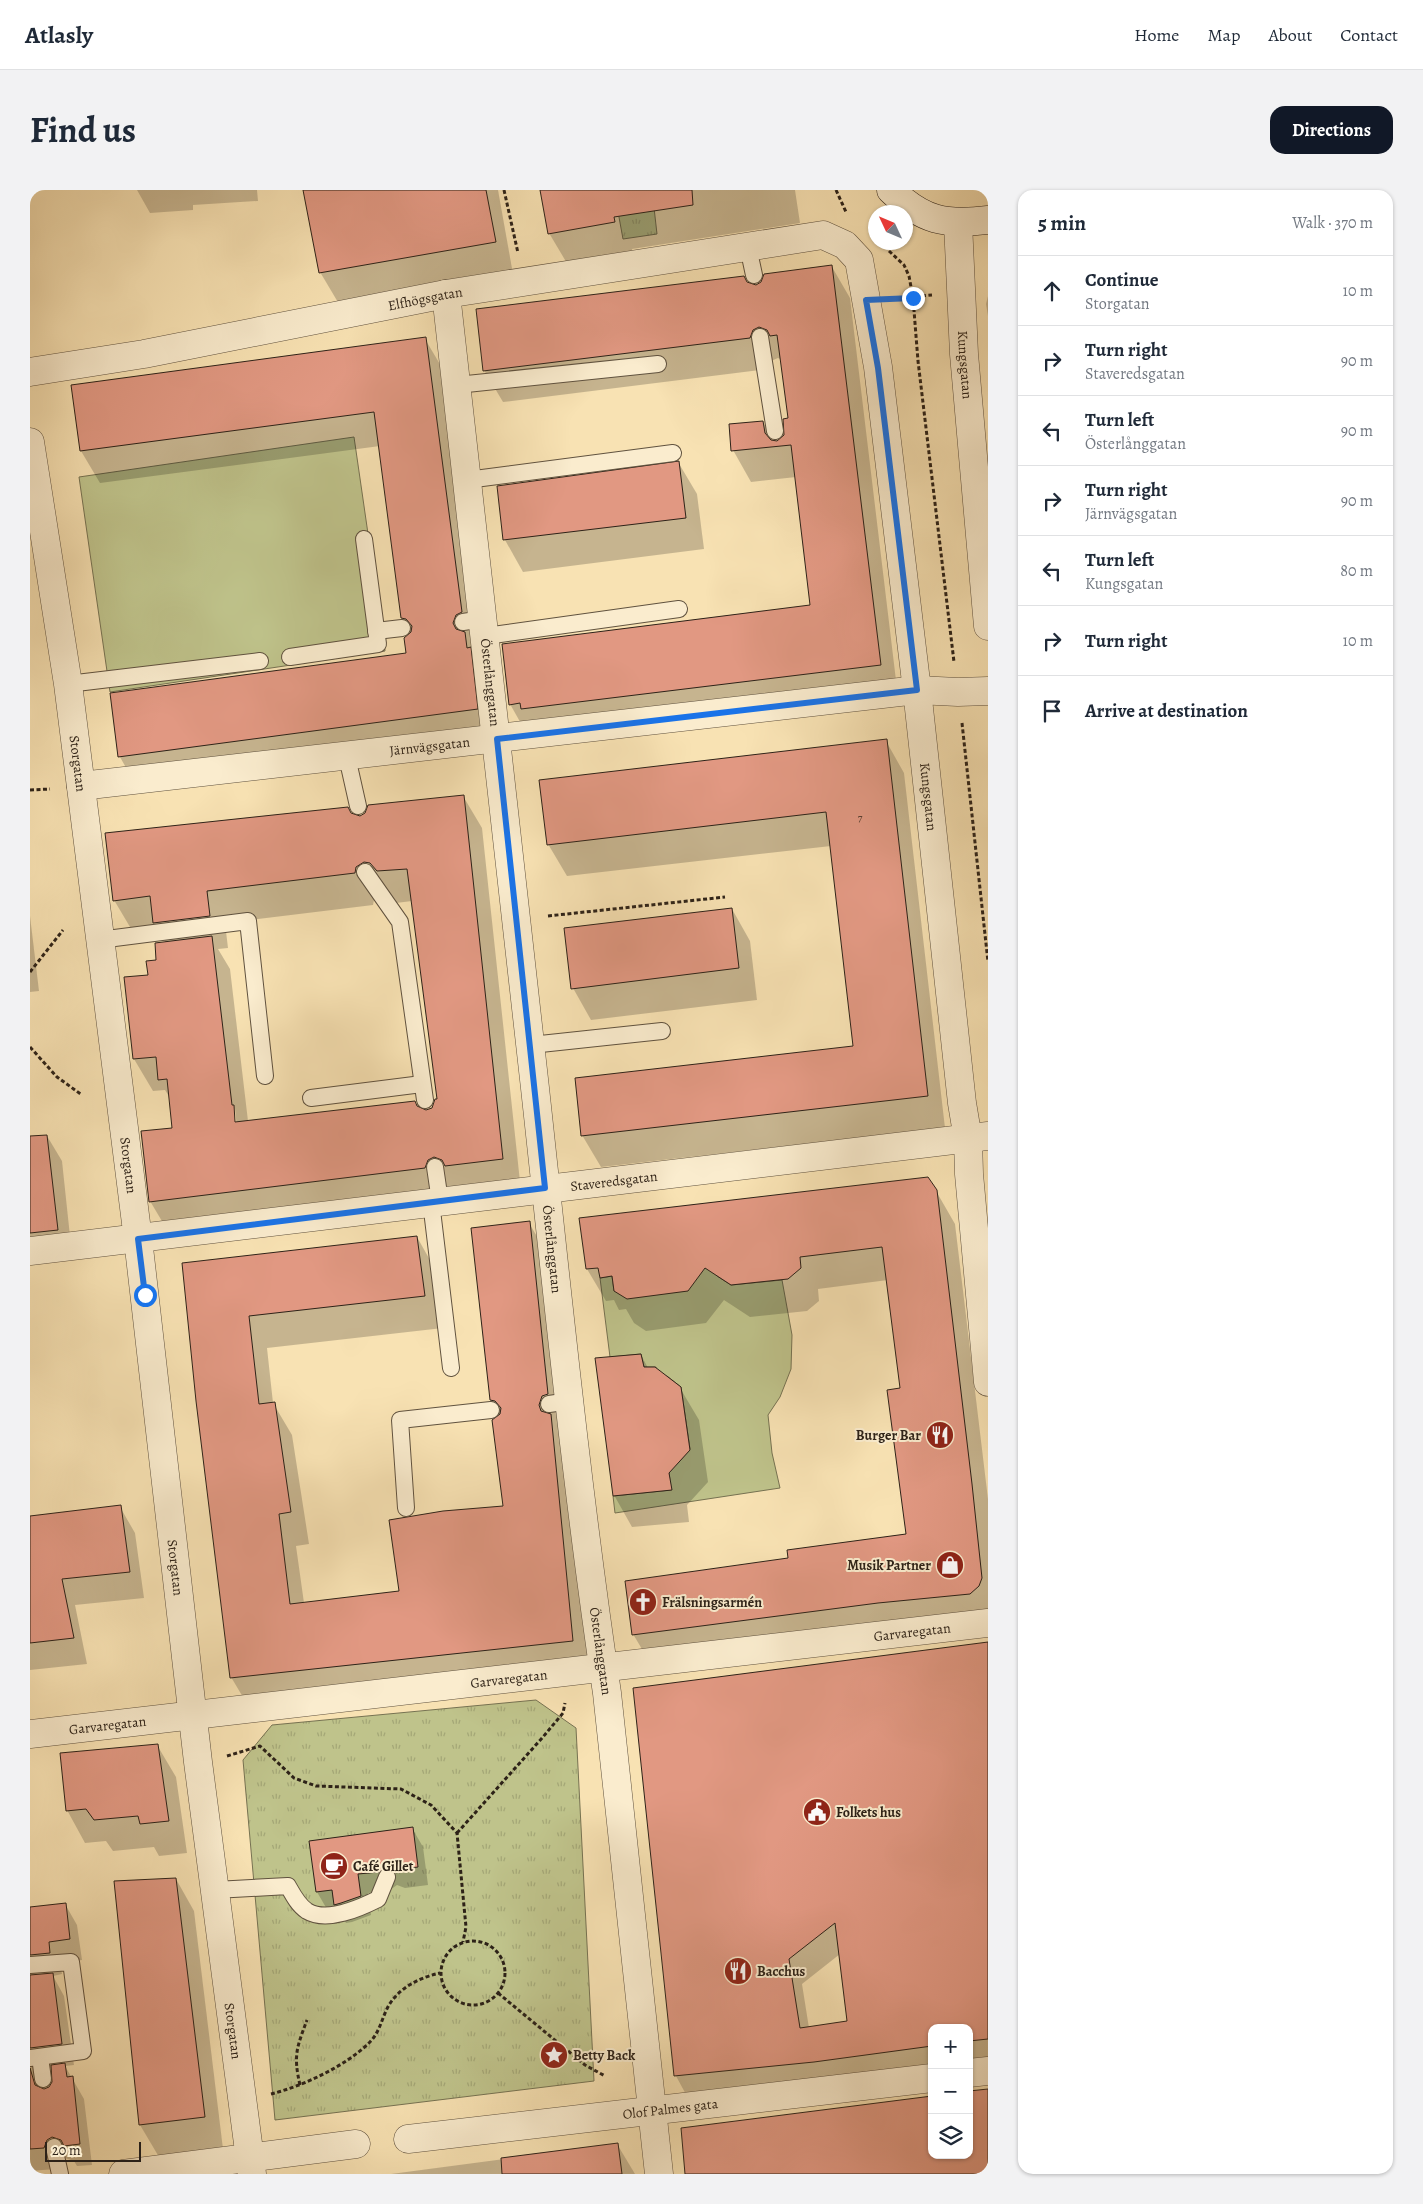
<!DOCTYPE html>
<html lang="en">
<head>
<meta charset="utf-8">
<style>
	body { margin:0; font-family:Alegreya,serif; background:#f2f2f3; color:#1f2937 }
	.controls { position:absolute; right:15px; bottom:15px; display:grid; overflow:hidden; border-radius:10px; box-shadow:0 1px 4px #0004 }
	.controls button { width:45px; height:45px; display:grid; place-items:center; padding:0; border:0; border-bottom:1px solid #e0e1e3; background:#fff; color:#1f2937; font:25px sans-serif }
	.compass { position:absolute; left:838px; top:15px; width:45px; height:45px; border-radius:50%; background:#fff; box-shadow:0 1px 4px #0004; rotate:314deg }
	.scale { position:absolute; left:15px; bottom:12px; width:96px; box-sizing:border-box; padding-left:5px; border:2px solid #2d2218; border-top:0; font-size:14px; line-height:18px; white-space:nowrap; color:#2d2218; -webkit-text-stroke:4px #faecce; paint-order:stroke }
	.stop { position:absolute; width:15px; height:15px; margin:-11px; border:4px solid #1a73e8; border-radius:50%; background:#fff }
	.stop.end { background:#1a73e8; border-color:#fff; box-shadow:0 1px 5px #0008 }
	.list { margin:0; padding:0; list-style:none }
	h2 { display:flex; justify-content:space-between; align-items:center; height:65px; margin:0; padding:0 20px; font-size:21px }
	h2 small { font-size:16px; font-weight:400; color:#747a83 }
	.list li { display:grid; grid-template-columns:32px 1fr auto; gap:15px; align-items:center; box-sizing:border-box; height:70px; padding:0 20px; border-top:1px solid #e0e1e3 }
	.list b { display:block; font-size:19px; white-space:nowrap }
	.list p { margin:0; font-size:16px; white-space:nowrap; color:#747a83 }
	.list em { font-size:16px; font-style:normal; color:#747a83 }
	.icon { flex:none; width:28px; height:28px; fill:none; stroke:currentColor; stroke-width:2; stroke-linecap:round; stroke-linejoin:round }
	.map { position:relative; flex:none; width:958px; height:1984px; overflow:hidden; border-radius:15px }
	header { display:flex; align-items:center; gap:30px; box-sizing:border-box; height:70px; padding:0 25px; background:#fff; border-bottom:1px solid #e0e1e3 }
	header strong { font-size:24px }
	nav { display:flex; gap:28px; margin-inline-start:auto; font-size:18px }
	.intro { display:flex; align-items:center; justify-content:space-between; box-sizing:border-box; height:120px; padding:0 30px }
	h1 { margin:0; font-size:35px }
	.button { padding:12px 22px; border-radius:15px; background:#111827; color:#fff; font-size:18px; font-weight:700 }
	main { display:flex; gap:30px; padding:0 30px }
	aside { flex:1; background:#fff; border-radius:15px; box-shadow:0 1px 4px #0004 }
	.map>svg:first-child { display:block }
	.grass { fill:url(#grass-tufts); stroke:#767252 }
	.garden { fill:#bfc38b; stroke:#767252 }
	.shadow { fill:#0003; fill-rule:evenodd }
	.building { fill:#e19882; stroke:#2d2218; fill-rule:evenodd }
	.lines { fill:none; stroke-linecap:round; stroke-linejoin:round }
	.lane-casing { stroke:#60523f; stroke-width:18 }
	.street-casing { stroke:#60523f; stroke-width:29 }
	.secondary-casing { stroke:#2d2218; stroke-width:29 }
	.path { stroke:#2d2218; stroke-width:3; stroke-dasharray:4 2.5; stroke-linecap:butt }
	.lane { stroke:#faecce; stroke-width:16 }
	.street { stroke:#faecce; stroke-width:28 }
	.secondary { stroke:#faecce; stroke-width:28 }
	.route { stroke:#1a73e8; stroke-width:6 }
	.labels { text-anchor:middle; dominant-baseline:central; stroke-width:4; stroke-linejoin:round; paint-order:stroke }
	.number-label { font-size:11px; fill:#5a4032 }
	.street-label { font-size:14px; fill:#2d2218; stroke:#faecce }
	.poi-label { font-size:14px; font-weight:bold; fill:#2d2218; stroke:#faecce; text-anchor:start }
</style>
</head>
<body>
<header>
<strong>Atlasly</strong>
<nav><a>Home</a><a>Map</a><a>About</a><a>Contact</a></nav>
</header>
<div class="intro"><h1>Find us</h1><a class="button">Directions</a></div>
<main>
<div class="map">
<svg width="958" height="1984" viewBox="0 0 958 1984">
	<defs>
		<pattern id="grass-tufts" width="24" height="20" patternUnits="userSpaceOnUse" patternTransform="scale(1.25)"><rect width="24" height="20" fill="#bfc38b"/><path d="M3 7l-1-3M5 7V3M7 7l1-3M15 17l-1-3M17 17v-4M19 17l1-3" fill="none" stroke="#a4a777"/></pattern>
	</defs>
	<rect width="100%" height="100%" fill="#f8e2b3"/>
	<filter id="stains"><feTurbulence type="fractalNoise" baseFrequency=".004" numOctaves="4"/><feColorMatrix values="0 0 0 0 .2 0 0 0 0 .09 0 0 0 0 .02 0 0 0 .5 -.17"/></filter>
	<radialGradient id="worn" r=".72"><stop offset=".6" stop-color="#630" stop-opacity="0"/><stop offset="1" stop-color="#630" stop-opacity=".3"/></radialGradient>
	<g class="grass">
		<path d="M584,0H622L627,44L593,49Z"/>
		<path d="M506,1510L546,1538L564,1891L245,1930L213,1570L242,1535Z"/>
	</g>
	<g class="garden">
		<path d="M324,247L355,461L80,502L49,287Z"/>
		<path d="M685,1073L687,1086L701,1095L752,1090L762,1145L761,1179L750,1207L738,1225L742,1263L750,1298L585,1323L583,1306L641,1300L638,1273H648L660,1259L651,1197L637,1186L628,1187L626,1177H614L611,1164L580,1167L570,1088L582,1086L584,1101L664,1075Z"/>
	</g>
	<g class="shadow">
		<path d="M107,0H227L228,11L163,15V20L120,23Z"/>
		<path d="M274,0H468L483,84L309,114L290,82Z"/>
		<path d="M511,0H765L770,33L602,59L603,64L538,75L519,43Z"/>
		<path d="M802,77L820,108L868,507L498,546L480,514L781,416L766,287L721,292L703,260L733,232L744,252H747L755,246L759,229L752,170L748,168L741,171L738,179L473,212L454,180L717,93L726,96Z"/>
		<path d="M958,106V126L956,114Z"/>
		<path d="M395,149L414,181L465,551L108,599L90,567L377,464L381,444L372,428L350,256L70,293L51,261L43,196Z"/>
		<path d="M648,272L667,304L674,359L493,382L475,350L468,297Z"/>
		<path d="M856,551L874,583L915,938L571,977L552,945L824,857L801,656L537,686L518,654Z"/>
		<path d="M433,606L452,638L491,1001L139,1043L120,1011L144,939L140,908L135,900L123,901L104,869L95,789L119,786L136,753L128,739L103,742L84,710L321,624L330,627ZM352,704L366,713L382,711L409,910L402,919L391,921L385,913L218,931L200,779L188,759L198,758L195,733L343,715L344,710ZM202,916L205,919L207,938H205Z"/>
		<path d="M702,719L720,751L727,810L561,830L543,798Z"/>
		<path d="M0,726L9,801L0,802Z"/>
		<path d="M17,946L32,971L42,1065L0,1070V948Z"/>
		<path d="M906,1001L925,1034L958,1309V1435L622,1476L603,1444L759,1369L878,1345L872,1199L858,1090L788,1099L789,1111L777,1121L720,1127L694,1110L676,1133L616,1141L604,1133L596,1119L589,1120L584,1110L576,1111L557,1079Z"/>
		<path d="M499,1033L518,1065L561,1483L220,1519L201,1487L153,1074L387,1047L405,1079L413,1138L237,1158L243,1213L262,1245L279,1354L266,1356L274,1413L370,1402L474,1317L470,1226L461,1210Z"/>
		<path d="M611,1165L618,1178L650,1198L669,1230L678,1292L657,1315L659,1332L602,1337L584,1305Z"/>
		<path d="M90,1317L105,1343L114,1408L45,1415L57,1474L0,1480V1328Z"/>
		<path d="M958,1453V1874L939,1876V1838H902V1881L659,1910L646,1886ZM810,1764L818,1832L779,1838L772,1794Z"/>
		<path d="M127,1555L146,1587L157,1663L129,1666L124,1657L83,1661L76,1651L55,1653L37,1620Z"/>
		<path d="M382,1638L393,1657L398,1695L375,1698L367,1695L360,1700L338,1703L341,1725L322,1732L316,1733L308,1719L298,1721L287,1702Z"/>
		<path d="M146,1689L164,1721L193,1959L129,1967L110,1935Z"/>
		<path d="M35,1714L47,1735L52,1770L30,1773L32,1784L23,1786L34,1806L44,1875L35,1876L54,1909L62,1975L47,1976L44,1971L35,1968L29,1971L26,1979L0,1981V1718ZM23,1878V1894L13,1900L4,1884L10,1879Z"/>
		<path d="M587,1954L605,1984H361Z"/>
	</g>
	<g class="building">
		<path d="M273,0H456L466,52L289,83Z"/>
		<path d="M510,0H662L663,15L584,27L585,32L518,44Z"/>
		<path d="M802,75L851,475L491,519L490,513L479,515L472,454L780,415L761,255L701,261L699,234L733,231L735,243L741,250L747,251L754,245L753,229L758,228L747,145L740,146L737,140L729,137L723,140L720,148L453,181L446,119L714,86L717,92L726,95L731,92L734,84Z"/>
		<path d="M396,147L432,422L426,425L423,433L426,439L435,442L437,458L441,457L448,519L88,567L80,503L376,463L374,448L381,442L382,436L376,429L371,428L344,222L50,261L41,195Z"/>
		<path d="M649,271L656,328L473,350L467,296Z"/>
		<path d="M857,549L898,906L551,946L545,888L823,856L796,622L517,655L509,590Z"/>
		<path d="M434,605L473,969L415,976L412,970L404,967L398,970L395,978L119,1012L111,941L142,938L137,889L128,890L126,867L103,869L94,787L118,785L116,771L126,770L125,753L182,746L202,915H204L205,932L385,911L387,916L396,920L402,918L405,909H407L377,679L347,681L340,673L334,672L326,677L325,683L177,701L180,726L123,733L120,706L83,711L75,643L318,617L321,623L330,626L335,623L338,615Z"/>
		<path d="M702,718L709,778L541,799L534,738Z"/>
		<path d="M17,945L28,1040L0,1043V946Z"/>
		<path d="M898,987L907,1000L942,1294L952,1388L949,1396L940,1404L848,1413L602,1445L595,1391L758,1368L757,1360L876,1344L857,1200L870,1198L852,1057L770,1067L771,1078L758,1089L701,1095L675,1078L658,1101L597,1109L584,1101L582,1086L570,1088L568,1078L556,1079L549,1028Z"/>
		<path d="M500,1031L518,1204L512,1206L509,1215L511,1221L521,1224L543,1451L200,1488L166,1211L152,1073L387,1046L395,1106L219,1126L229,1214L245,1212L261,1322L249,1324L260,1414L369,1401L359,1330L413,1321L473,1316L462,1230L470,1224L471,1218L465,1211L460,1210L441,1038Z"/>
		<path d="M611,1164L614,1177H625L651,1197L660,1260L639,1283L642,1300L583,1306L565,1168Z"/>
		<path d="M91,1315L100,1382L32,1389L44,1448L0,1453V1326Z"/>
		<path d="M958,1452V1849L939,1851V1838H902V1856L784,1872L644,1886L603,1498ZM805,1733L817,1831L770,1838L759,1769Z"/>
		<path d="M128,1554L139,1631L110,1634L108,1626L64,1630L56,1619L36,1621L30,1563Z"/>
		<path d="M383,1637L388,1677L364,1680L356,1677L349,1682L328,1684L331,1706L311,1713L304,1715L302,1700L286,1702L279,1651Z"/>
		<path d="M146,1688L175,1927L109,1935L84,1691Z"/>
		<path d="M36,1713L40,1749L19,1752L20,1763L0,1765V1717Z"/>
		<path d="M23,1783L32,1854L0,1858V1785Z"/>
		<path d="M35,1873L37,1887L43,1886L50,1954L34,1956L31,1950L22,1947L17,1950L14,1958L0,1959V1878L5,1895L14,1899L19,1897L22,1892L21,1875Z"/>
		<path d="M958,1899V1984H655L651,1938L902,1906V1965H939V1901Z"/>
		<path d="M588,1953L592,1984H472L471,1968Z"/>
	</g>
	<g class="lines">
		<defs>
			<g id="lane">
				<path d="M718,57L724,85"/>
				<path d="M730,147L745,241"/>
				<path d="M427,195L628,174"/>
				<path d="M437,290L643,263"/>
				<path d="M433,432L453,429"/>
				<path d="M346,441L372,438"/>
				<path d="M456,446L649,419"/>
				<path d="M260,467L348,454L334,349"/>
				<path d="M38,494L230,471"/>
				<path d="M317,567L328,616"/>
				<path d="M335,682L370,732L395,910"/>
				<path d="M69,750L218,731L235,886"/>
				<path d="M501,855L632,841"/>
				<path d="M281,908L392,894"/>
				<path d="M405,977L410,1011"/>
				<path d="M401,1012L421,1178"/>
				<path d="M519,1214L540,1211"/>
				<path d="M376,1318L370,1230L461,1220"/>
				<path d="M185,1700L258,1696C263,1705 268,1715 277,1721C297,1733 330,1718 348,1709L357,1687"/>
				<path d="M0,1775L41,1772L53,1861L0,1868"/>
				<path d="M10,1867L13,1889"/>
				<path d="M24,1957L30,1984"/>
			</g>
			<g id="street">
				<path id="s1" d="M928,33L934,164L958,436"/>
				<path id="s2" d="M416,104C447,369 477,634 505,898C527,1100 547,1302 577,1503L629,1984"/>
				<path id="s3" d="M0,182L114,164L416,104L793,45L815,55L829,70L848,177L887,500L932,913L938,949L939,984L958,1192"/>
				<path id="s4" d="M0,252L38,494L108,1049L168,1572L222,1984"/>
				<path id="s5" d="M51,596L887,500L928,502L958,501"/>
				<path id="s6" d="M0,1061L958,946"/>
				<path id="s7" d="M0,1544L958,1433"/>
				<path d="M939,1883L958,1881"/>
				<path id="s8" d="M378,1949L902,1888"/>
				<path d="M93,1984L326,1954"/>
			</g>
			<path id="secondary" d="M861,0C893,31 915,35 958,30"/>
		</defs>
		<use href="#lane" class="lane-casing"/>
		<use href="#street" class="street-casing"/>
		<use href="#secondary" class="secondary-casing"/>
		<g class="path">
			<path d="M474,0L488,63"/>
			<path d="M806,0L816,22"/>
			<path d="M859,61L874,75L879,86L883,108L888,171L924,472"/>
			<path d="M866,108L902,105"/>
			<path d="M932,533L958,772"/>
			<path d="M0,600L20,599"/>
			<path d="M518,726L695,707"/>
			<path d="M0,782L33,740"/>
			<path d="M0,857L27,887L52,905"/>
			<path d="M197,1566L230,1556L264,1588L286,1596L371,1599L401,1615L427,1643L436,1737L433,1752"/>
			<path d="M427,1643L513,1547L533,1523L535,1513"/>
			<circle cx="443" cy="1783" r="32"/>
			<path d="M468,1803L555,1875L575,1886"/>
			<path d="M270,1895C263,1865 267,1857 277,1830"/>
			<path d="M241,1904C273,1896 316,1876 340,1852C350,1842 352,1827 359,1815C370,1797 391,1787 410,1783"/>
		</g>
		<use href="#lane" class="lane"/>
		<use href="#street" class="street"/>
		<use href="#secondary" class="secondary"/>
	</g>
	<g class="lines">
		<path class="route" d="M115,1105L108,1049L515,998L467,549L887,500L848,178L836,110L883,108"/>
	</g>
	<defs>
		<symbol id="restaurant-disc" viewBox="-11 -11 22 22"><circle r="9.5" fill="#8f2418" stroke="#faecce"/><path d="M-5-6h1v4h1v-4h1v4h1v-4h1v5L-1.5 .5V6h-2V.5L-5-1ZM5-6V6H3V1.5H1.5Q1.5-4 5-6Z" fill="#fff"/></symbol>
		<symbol id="shop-disc" viewBox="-11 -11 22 22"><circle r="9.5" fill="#8f2418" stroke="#faecce"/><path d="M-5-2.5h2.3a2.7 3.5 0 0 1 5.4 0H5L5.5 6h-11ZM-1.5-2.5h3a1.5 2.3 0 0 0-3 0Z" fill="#fff"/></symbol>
		<symbol id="church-disc" viewBox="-11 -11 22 22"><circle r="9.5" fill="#8f2418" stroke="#faecce"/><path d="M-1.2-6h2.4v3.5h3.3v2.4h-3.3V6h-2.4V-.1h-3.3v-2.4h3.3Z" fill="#fff"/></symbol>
		<symbol id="civic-disc" viewBox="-11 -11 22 22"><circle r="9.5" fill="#8f2418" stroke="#faecce"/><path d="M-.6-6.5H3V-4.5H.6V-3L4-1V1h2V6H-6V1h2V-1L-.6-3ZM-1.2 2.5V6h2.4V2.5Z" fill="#fff"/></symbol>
		<symbol id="cafe-disc" viewBox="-11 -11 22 22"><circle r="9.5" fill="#8f2418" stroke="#faecce"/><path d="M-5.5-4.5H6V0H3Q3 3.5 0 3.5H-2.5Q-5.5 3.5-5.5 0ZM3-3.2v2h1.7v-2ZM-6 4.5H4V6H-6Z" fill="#fff"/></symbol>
		<symbol id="sight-disc" viewBox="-11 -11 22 22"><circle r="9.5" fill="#8f2418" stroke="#faecce"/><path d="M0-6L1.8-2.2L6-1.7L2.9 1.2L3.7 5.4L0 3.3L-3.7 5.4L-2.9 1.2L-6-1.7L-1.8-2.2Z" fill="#fff"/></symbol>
	</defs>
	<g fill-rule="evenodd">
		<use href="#restaurant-disc" x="894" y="1229" width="32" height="32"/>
		<use href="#shop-disc" x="904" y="1359" width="32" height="32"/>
		<use href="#church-disc" x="597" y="1396" width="32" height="32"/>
		<use href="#civic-disc" x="771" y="1606" width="32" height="32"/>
		<use href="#cafe-disc" x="288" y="1660" width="32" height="32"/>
		<use href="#restaurant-disc" x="692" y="1765" width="32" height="32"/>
		<use href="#sight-disc" x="508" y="1849" width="32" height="32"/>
	</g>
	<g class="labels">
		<g class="number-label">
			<text x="830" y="627">7</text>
		</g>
		<g class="street-label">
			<text stroke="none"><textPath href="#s3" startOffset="402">Elfhögsgatan</textPath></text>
			<text stroke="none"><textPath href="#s1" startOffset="142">Kungsgatan</textPath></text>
			<text stroke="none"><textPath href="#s2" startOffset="391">Österlånggatan</textPath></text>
			<text stroke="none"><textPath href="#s5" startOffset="351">Järnvägsgatan</textPath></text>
			<text stroke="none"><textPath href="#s4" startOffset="325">Storgatan</textPath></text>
			<text stroke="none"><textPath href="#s3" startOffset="1391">Kungsgatan</textPath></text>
			<text stroke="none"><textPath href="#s4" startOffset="730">Storgatan</textPath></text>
			<text stroke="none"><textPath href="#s6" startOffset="588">Staveredsgatan</textPath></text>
			<text stroke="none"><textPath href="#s2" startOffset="961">Österlånggatan</textPath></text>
			<text stroke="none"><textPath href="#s4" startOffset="1135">Storgatan</textPath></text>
			<text stroke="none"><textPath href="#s7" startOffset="888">Garvaregatan</textPath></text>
			<text stroke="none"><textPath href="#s2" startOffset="1366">Österlånggatan</textPath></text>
			<text stroke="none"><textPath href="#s7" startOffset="482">Garvaregatan</textPath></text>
			<text stroke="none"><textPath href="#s7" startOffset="78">Garvaregatan</textPath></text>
			<text stroke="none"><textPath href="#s4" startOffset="1602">Storgatan</textPath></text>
			<text stroke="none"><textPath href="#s8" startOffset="264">Olof Palmes gata</textPath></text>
		</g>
		<g class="poi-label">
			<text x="891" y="1245" text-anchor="end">Burger Bar</text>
			<text x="901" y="1375" text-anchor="end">Musik Partner</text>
			<text x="632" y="1412">Frälsningsarmén</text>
			<text x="806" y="1622">Folkets hus</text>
			<text x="323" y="1676">Café Gillet</text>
			<text x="727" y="1781">Bacchus</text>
			<text x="543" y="1865">Betty Back</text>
		</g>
	</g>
	<rect width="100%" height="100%" filter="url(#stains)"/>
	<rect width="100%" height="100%" fill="url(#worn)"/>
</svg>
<div class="controls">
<button>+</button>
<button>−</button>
<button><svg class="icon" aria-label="layers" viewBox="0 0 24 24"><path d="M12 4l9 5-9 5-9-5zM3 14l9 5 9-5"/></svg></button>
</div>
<svg class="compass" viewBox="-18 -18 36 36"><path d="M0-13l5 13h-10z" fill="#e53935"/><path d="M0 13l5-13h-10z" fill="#747a83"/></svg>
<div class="scale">20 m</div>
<div class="stop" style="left:115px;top:1105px"></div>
<div class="stop end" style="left:883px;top:108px"></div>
</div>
<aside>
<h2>5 min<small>Walk · 370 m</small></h2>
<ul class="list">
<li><svg class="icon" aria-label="ahead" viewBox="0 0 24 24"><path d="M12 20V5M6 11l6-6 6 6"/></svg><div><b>Continue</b><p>Storgatan</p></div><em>10 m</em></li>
<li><svg class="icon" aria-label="right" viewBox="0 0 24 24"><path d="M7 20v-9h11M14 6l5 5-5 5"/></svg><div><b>Turn right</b><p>Staveredsgatan</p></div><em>90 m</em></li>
<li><svg class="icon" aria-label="left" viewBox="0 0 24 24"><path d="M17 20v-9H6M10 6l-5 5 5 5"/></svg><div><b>Turn left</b><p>Österlånggatan</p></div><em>90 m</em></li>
<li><svg class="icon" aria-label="right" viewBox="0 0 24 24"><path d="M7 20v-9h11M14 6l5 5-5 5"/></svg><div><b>Turn right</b><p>Järnvägsgatan</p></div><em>90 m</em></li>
<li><svg class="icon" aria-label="left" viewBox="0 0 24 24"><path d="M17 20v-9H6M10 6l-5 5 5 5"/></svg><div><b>Turn left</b><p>Kungsgatan</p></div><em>80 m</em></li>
<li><svg class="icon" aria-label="right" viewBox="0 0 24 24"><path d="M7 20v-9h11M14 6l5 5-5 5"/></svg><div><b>Turn right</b></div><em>10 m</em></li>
<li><svg class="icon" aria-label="arrive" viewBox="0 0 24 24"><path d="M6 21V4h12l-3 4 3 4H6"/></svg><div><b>Arrive at destination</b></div></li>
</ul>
</aside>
</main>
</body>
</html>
